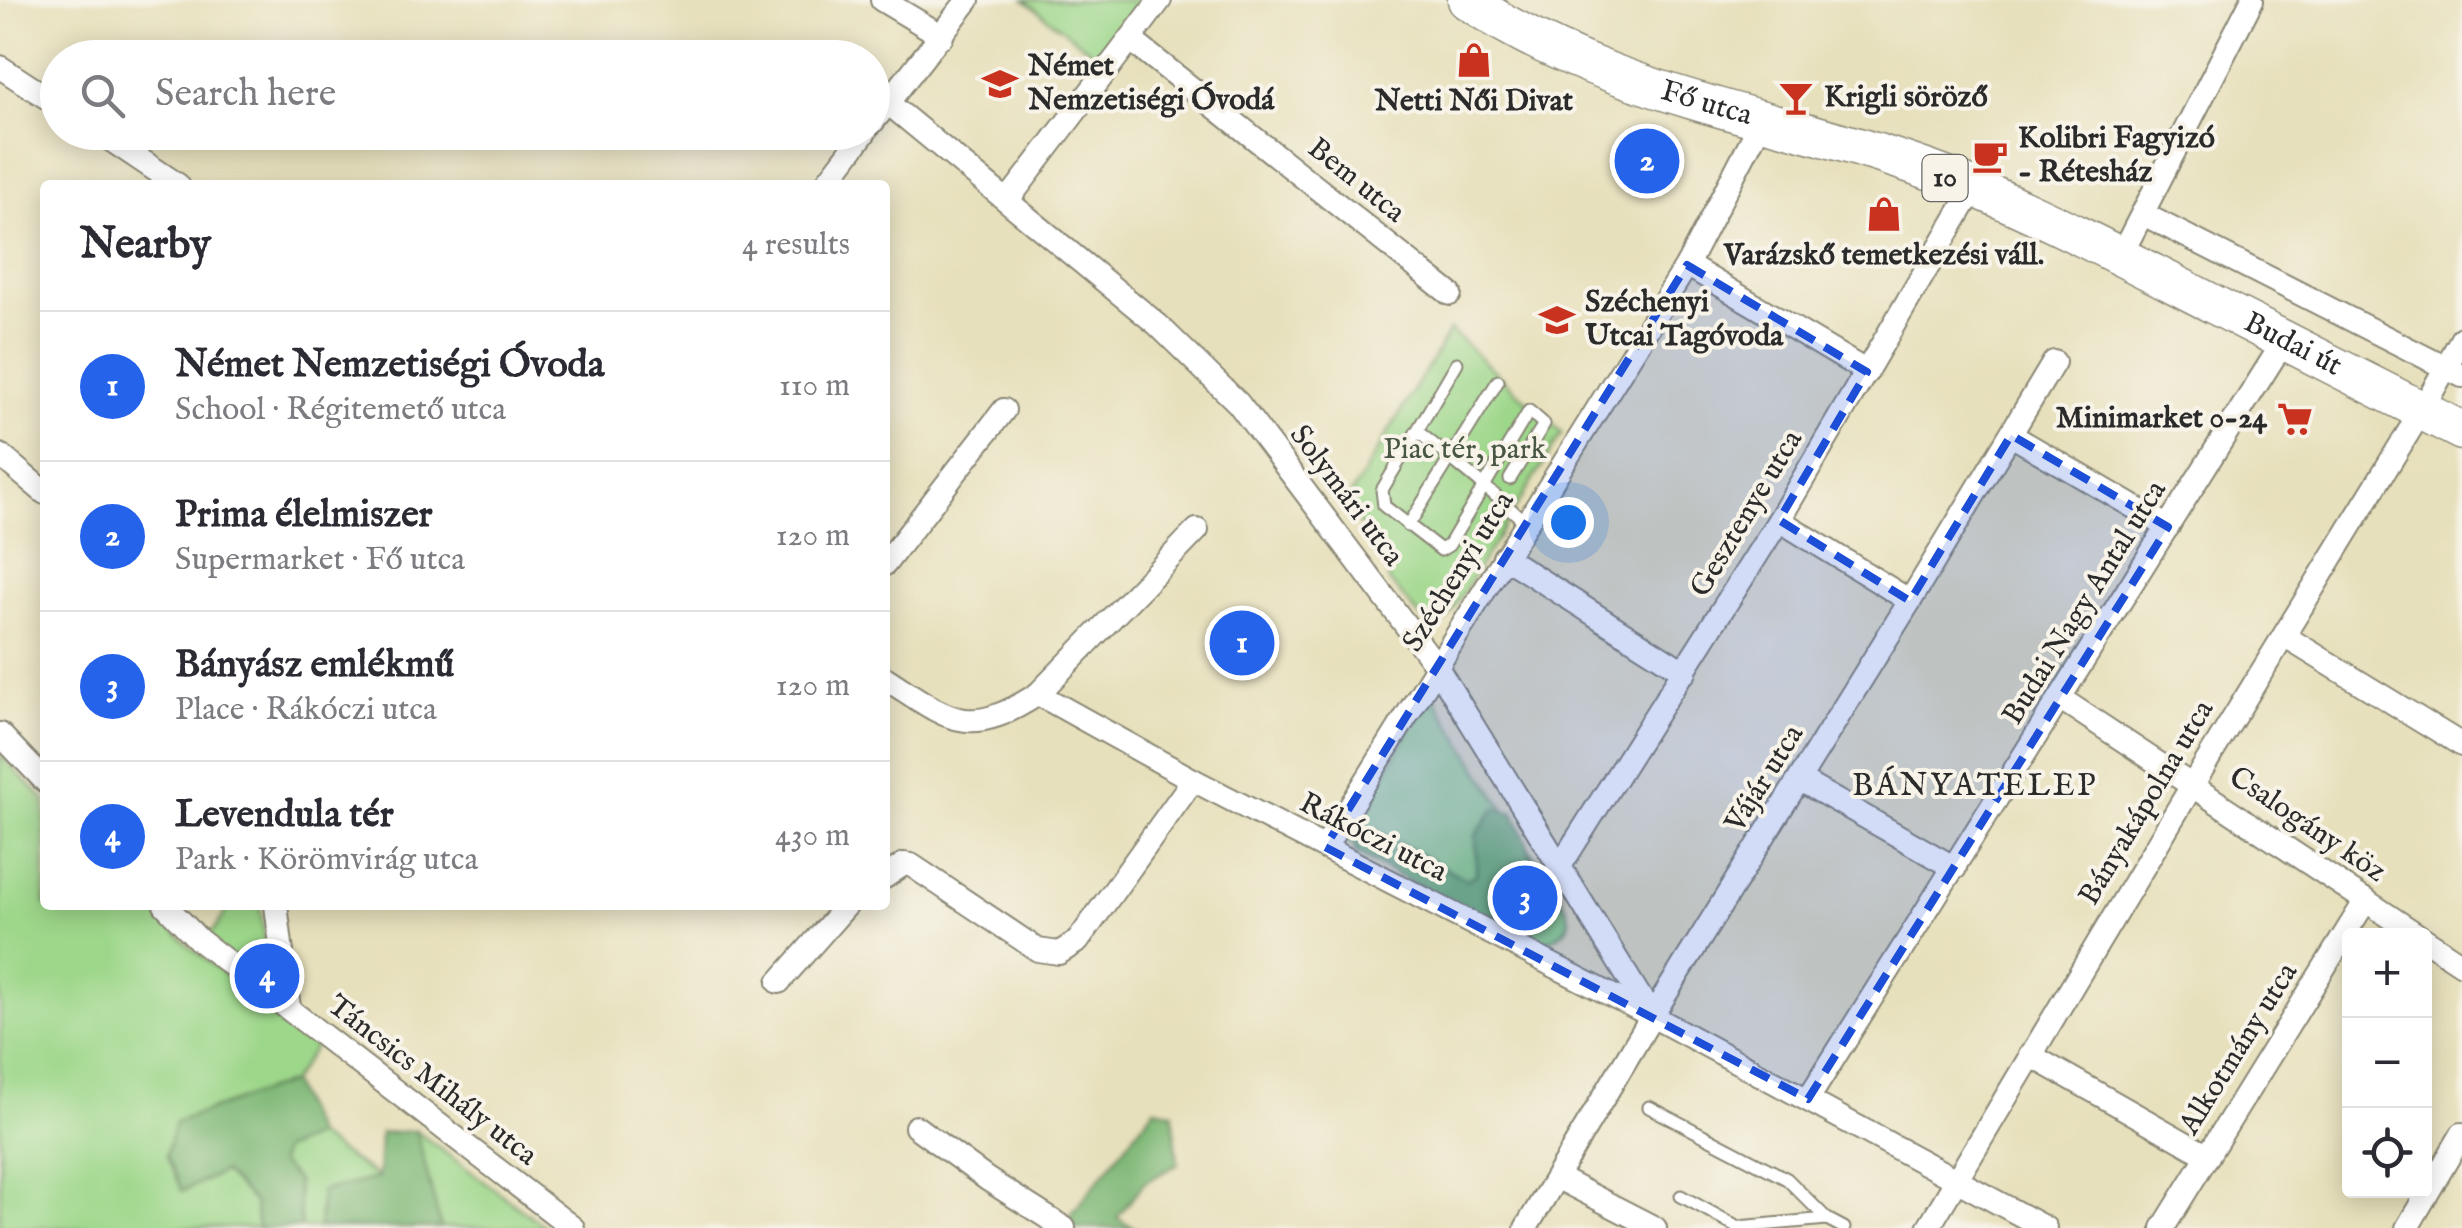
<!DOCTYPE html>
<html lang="en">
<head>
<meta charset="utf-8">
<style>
	body { margin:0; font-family:"IM FELL English",serif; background:#f2f2f3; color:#2b2b33 }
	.controls { position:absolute; right:30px; bottom:30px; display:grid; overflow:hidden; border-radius:10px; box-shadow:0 5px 25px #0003 }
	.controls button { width:90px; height:90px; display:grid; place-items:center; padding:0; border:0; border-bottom:2px solid #e1e1e2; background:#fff; color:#2b2b33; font:50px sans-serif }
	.you { position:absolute; left:1568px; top:522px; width:35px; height:35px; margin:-25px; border:8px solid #fff; border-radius:50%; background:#1a73e8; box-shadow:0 0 0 15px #1a73e833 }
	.badge { display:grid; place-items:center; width:65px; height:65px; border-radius:50%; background:#2563eb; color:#fff; font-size:32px; font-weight:700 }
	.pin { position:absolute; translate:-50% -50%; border:5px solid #fff; box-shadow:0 2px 10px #0006 }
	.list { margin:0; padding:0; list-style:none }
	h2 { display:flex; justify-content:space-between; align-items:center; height:130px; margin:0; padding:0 40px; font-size:42px }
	h2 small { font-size:32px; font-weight:400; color:#7c7c81 }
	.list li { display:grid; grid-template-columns:65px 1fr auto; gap:30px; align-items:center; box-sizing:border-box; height:150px; padding:0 40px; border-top:2px solid #e1e1e2 }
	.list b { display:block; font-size:38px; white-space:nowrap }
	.list p { margin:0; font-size:32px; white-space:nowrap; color:#7c7c81 }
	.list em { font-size:32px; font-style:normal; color:#7c7c81 }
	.icon { flex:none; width:55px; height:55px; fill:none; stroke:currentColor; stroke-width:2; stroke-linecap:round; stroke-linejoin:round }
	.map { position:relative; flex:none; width:2462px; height:1228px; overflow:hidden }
	.search { position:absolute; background:#fff; box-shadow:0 5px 25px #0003; left:40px; top:40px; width:850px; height:110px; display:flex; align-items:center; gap:25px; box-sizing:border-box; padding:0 35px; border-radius:55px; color:#7c7c81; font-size:38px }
	.panel { position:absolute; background:#fff; box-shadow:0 5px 25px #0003; left:40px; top:180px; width:850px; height:730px; border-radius:10px }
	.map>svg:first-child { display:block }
	.green { fill:#9dd78a; stroke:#64815a; stroke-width:2.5 }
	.forest { fill:#7eb876; stroke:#547250; stroke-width:2.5 }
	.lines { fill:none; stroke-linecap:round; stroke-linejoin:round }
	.service-casing { stroke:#898674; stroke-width:15 }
	.minor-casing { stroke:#898674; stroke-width:26 }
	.primary-casing { stroke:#898674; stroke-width:41 }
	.service { stroke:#fff; stroke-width:11 }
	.minor { stroke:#fff; stroke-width:22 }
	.primary { stroke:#fff; stroke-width:38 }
	.marked { fill:#1d4ed8; fill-opacity:0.2; stroke:#1d4ed8; stroke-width:8; stroke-dasharray:20 12; stroke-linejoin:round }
	.labels { text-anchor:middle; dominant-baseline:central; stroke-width:8; stroke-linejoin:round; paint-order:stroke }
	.shield { fill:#f7f3e8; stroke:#686764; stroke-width:2.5 }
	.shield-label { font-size:28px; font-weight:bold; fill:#2b2b2b }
	.poi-label { font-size:30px; font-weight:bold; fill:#2b2b2b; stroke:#f7f3e8; text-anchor:start }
	.street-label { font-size:30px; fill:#2b2b2b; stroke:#f7f3e8 }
	.park-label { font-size:30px; fill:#485643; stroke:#f7f3e8 }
	.neighbourhood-label { font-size:32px; letter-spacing:2.5px; fill:#2b2b2b; stroke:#f7f3e8 }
</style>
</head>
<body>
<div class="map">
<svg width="2462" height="1228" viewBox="0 0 2462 1228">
	<rect width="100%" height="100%" fill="#f7f3e8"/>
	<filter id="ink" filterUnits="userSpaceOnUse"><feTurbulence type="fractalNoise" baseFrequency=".01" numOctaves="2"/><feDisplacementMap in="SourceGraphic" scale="20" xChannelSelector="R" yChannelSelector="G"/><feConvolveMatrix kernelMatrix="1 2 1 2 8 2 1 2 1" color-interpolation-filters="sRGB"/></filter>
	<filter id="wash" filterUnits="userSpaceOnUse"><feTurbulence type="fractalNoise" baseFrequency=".0048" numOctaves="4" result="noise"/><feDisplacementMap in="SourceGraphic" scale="40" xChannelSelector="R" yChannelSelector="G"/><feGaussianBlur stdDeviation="2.25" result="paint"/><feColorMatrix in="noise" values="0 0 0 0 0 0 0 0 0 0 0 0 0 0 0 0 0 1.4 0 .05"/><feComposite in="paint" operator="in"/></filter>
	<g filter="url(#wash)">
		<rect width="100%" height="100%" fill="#e7e0bc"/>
		<g class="green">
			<path d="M1024,0H1142L1100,58Z"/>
			<path d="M1450,330L1562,433L1447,619L1420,617L1389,581L1386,555L1344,506Z"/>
			<path d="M1431,693L1567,909C1571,922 1568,930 1556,937C1532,952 1508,933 1485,923L1531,857L1528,847L1490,916L1346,841Z"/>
			<path d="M0,755L45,800V905H149L189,946L315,1047L291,1082L175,1122L183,1191L223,1172L254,1202L258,1228H0Z"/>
			<path d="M230,905H260L266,949L279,948L285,1001L203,939L216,928Z"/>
			<path d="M416,1131L547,1228H441Z"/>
			<path d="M316,1136L379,1178L321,1191L319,1228H301L297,1181L278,1162L283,1150Z"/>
		</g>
		<g class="forest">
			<path d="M1495,808L1514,813C1519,827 1528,843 1531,857C1536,888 1512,915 1485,923L1355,852L1357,836L1369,827L1466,879L1476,874V835Z"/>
			<path d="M291,1082L316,1136L283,1150L279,1162L297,1181L301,1228H258L254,1202L223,1172L182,1191L166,1155L175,1122Z"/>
			<path d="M1155,1108L1173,1112L1178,1164L1144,1183L1117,1218L1135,1228H1075L1070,1216Z"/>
			<path d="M416,1131L441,1228H319L321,1191L378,1178L380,1133Z"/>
		</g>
	</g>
	<g filter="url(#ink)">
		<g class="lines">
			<defs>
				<g id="service">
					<path d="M1417,431L1457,363"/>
					<path d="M1510,479L1544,424L1529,411L1449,545L1441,550L1384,506L1382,490L1417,431C1454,461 1491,490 1526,523"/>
					<path d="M1408,526L1498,381"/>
					<path d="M1649,1107L1787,1179L1827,1219L1844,1228"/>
					<path d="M1681,1196L1738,1227L1827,1219"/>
				</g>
				<g id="minor">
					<path d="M882,0L942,36"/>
					<path d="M1131,40L1450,294"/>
					<path d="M0,67L58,105"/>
					<path d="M888,103L1158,325L1238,403L1435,664L1650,1013"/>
					<path d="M872,123L968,0"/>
					<path d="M99,132L178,185"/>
					<path d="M825,185L865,132"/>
					<path d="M1008,200L1160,0"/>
					<path d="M2143,214L2462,376"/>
					<path d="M2120,257L2252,0"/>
					<path d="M1687,265L1867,372"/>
					<path d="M2011,435L2168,527"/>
					<path d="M0,455L45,493"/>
					<path d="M1779,520L1910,601"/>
					<path d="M1504,557L1685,672"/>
					<path d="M885,564L1004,410"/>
					<path d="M2284,636L2462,745"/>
					<path d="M885,678C950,720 967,740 1038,694L1193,780L1652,1016L2045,1228"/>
					<path d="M1038,694L1197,530"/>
					<path d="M2061,699L2419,936"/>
					<path d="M0,734L45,781"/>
					<path d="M1800,780L1955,868"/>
					<path d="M1325,847L1687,265L1762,120"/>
					<path d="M1560,866L1779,520L1974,188"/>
					<path d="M885,877L904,864L911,865L1038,950L1059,953L1078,941L1193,780"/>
					<path d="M165,905L199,940L573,1228"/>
					<path d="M276,905L289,1008"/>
					<path d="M2424,939L2462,964"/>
					<path d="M779,982L847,905"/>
					<path d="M2030,1055L2208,1156"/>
					<path d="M1808,1099L2284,341"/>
					<path d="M916,1127L987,1179L1064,1228"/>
					<path d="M1558,1178L1655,1228"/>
					<path d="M1526,1228L1652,1016L1910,601L2054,362"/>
					<path d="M1928,1228L2193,784L2422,410L2462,338"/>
					<path d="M2163,1228L2366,900"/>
					<path d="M2407,1228L2462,1134"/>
				</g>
				<g id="primary">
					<path id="s1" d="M1467,0C1620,104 1808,118 1975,188C2056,222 2135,264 2213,304C2296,347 2379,388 2462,431"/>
				</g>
			</defs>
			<use href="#service" class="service-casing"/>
			<use href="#minor" class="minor-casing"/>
			<use href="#primary" class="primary-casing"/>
			<use href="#service" class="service"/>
			<use href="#minor" class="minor"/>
			<use href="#primary" class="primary"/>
		</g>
	</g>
	<path class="marked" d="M1687,265L1867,372L1779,520L1910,601L2011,435L2168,527L1808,1099L1325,847Z"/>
	<defs>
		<symbol id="shop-bare" viewBox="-9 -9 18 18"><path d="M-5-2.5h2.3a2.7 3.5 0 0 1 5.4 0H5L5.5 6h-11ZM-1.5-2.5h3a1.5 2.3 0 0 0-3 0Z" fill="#c8321e" stroke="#f7f3e8" stroke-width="2.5" paint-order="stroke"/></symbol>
		<symbol id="school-bare" viewBox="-9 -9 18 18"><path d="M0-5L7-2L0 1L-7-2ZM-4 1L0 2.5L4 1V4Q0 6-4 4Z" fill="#c8321e" stroke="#f7f3e8" stroke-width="2.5" paint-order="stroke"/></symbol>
		<symbol id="bar-bare" viewBox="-9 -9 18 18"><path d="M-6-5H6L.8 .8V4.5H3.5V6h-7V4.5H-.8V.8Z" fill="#c8321e" stroke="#f7f3e8" stroke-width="2.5" paint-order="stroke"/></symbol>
		<symbol id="cafe-bare" viewBox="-9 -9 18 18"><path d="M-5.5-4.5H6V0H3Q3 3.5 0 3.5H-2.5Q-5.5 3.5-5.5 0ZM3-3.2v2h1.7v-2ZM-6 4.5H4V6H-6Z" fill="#c8321e" stroke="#f7f3e8" stroke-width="2.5" paint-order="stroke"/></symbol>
		<symbol id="supermarket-bare" viewBox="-9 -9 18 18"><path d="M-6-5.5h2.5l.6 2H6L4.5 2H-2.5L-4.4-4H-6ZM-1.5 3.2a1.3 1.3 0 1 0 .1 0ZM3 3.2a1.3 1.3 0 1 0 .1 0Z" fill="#c8321e" stroke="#f7f3e8" stroke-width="2.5" paint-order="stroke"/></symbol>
	</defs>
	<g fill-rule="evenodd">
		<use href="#shop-bare" x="1449" y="35" width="50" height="50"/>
		<use href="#school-bare" x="975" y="59" width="50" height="50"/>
		<use href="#bar-bare" x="1771" y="73" width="50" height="50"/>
		<use href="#cafe-bare" x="1965" y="131" width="50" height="50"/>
		<use href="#shop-bare" x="1859" y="189" width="50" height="50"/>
		<use href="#school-bare" x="1532" y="295" width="50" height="50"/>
		<use href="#supermarket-bare" x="2270" y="394" width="50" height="50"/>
	</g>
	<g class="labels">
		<rect class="shield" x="1922.5" y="155" width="45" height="46" rx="8"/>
		<g class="shield-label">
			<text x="1945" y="178">10</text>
		</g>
		<g class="poi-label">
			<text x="1028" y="67">Német<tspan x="1028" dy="34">Nemzetiségi Óvodá</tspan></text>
			<text x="1824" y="98">Krigli söröző</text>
			<text x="1474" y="102" text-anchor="middle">Netti Női Divat</text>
			<text x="2018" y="139">Kolibri Fagyizó<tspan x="2018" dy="34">- Rétesház</tspan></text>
			<text x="1884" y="256" text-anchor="middle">Varázskő temetkezési váll.</text>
			<text x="1585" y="303">Széchenyi<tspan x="1585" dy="34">Utcai Tagóvoda</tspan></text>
			<text x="2267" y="419" text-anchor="end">Minimarket 0-24</text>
		</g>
		<g class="street-label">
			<text stroke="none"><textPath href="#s1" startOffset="262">Fő utca</textPath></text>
			<text transform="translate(1356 181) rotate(39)">Bem utca</text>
			<text stroke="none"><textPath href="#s1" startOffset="898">Budai út</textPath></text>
			<text transform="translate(1346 496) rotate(53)">Solymári utca</text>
			<text transform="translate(1747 514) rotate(-59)">Gesztenye utca</text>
			<text transform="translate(1459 572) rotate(-58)">Széchenyi utca</text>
			<text transform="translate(2085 603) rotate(-58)">Budai Nagy Antal utca</text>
			<text transform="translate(1765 779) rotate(-58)">Vájár utca</text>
			<text transform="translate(2147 803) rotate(-59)">Bányakápolna utca</text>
			<text transform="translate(2307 825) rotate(34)">Csalogány köz</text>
			<text transform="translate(1373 838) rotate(27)">Rákóczi utca</text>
			<text transform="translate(2239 1049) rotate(-58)">Alkotmány utca</text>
			<text transform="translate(432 1081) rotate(38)">Táncsics Mihály utca</text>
		</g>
		<g class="park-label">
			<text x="1465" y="450">Piac tér, park</text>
		</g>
		<g class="neighbourhood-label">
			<text x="1975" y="786">BÁNYATELEP</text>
		</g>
	</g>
</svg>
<div class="controls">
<button>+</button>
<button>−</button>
<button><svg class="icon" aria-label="locate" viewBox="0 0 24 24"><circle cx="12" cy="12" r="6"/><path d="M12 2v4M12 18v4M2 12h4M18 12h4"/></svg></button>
</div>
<div class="you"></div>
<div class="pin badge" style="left:1242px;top:643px">1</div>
<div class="pin badge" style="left:1647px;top:161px">2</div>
<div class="pin badge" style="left:1525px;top:898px">3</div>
<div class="pin badge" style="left:267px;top:976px">4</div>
<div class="search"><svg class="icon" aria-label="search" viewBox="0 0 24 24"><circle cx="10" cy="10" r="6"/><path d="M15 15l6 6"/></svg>Search here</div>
<section class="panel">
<h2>Nearby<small>4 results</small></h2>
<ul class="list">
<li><span class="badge">1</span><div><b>Német Nemzetiségi Óvoda</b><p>School · Régitemető utca</p></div><em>110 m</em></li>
<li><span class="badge">2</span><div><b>Prima élelmiszer</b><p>Supermarket · Fő utca</p></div><em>120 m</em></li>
<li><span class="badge">3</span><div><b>Bányász emlékmű</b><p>Place · Rákóczi utca</p></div><em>120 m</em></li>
<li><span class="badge">4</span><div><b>Levendula tér</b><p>Park · Körömvirág utca</p></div><em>430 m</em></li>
</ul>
</section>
</div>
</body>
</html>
